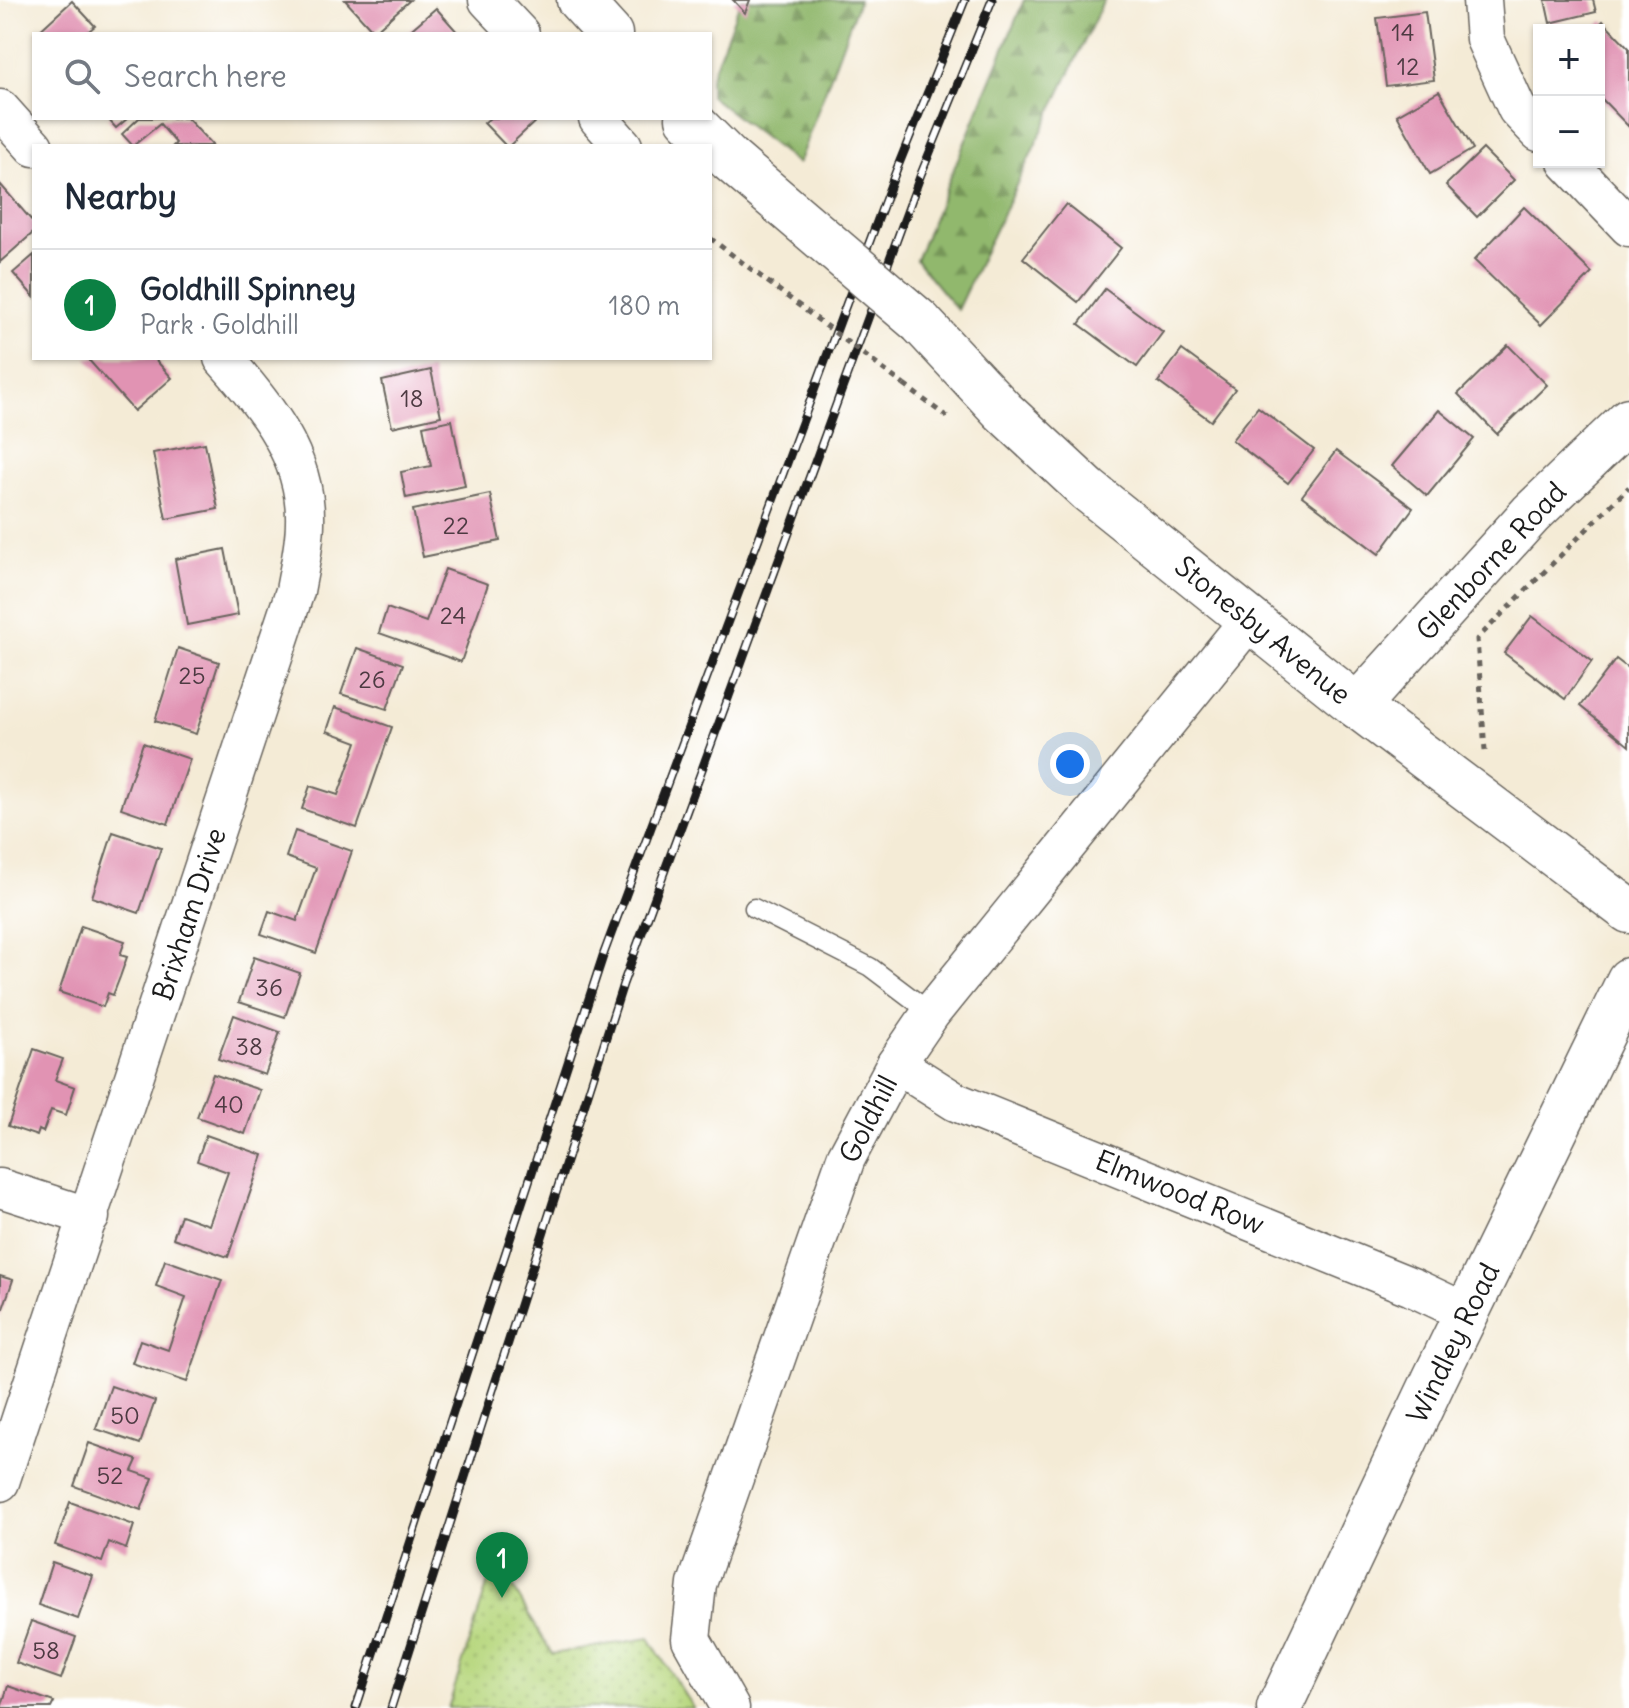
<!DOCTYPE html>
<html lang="en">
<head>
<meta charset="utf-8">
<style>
	body { margin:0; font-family:Delius,sans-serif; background:#f6f6f7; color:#1f2937 }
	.controls { position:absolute; right:24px; top:24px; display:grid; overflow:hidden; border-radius:0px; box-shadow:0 2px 6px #0004 }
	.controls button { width:72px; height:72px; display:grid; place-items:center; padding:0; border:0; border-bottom:2px solid #e0e1e3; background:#fff; color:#1f2937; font:40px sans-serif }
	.you { position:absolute; left:1070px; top:764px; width:28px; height:28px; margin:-20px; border:6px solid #fff; border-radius:50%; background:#1a73e8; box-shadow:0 0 0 12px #1a73e833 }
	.badge { display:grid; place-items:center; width:52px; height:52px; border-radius:50%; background:#0b8043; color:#fff; font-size:26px; font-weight:700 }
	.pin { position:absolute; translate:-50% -66px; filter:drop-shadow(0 2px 4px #0008) }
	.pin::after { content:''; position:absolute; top:42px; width:28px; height:24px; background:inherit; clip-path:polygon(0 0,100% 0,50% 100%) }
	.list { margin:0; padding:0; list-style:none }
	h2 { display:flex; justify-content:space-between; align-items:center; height:104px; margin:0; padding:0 32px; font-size:34px }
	h2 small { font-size:26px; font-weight:400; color:#747a83 }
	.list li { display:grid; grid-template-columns:52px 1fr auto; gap:24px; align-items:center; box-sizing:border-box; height:112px; padding:0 32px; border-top:2px solid #e0e1e3 }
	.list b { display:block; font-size:30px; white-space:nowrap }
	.list p { margin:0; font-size:26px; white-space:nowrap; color:#747a83 }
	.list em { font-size:26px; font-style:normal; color:#747a83 }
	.icon { flex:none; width:44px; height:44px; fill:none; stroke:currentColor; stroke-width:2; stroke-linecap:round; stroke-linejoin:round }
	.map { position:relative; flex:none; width:1629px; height:1708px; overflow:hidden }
	.search { position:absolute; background:#fff; box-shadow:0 2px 6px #0004; left:32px; top:32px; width:680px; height:88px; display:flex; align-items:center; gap:20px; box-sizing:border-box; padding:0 28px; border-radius:0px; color:#747a83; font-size:30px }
	.panel { position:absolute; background:#fff; box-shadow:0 2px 6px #0004; left:32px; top:144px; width:680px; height:216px; border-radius:0px }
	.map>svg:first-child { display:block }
	.grass { fill:url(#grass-dots); stroke:#6a7a4d; stroke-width:2 }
	.forest { fill:url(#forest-firs); stroke:#566a44; stroke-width:2 }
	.building { fill:#e193b3 }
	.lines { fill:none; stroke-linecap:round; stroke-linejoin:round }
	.lane-casing { stroke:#68645d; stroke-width:21 }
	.street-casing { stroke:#68645d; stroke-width:41 }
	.secondary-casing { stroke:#68645d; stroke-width:47 }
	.path { stroke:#68645d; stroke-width:5; stroke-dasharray:6 6; stroke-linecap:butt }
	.lane { stroke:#fff; stroke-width:18 }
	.street { stroke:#fff; stroke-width:38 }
	.secondary { stroke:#fff; stroke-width:44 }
	.rail-casing { stroke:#1c1c1c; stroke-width:9 }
	.rail { stroke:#fff; stroke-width:6; stroke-dasharray:18; stroke-linecap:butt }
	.secondary-bridge-casing { stroke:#68645d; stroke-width:47; stroke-linecap:butt }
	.path-bridge { stroke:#68645d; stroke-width:5; stroke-dasharray:6 6; stroke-linecap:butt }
	.secondary-bridge { stroke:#fff; stroke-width:44 }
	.labels { text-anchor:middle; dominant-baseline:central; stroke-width:8; stroke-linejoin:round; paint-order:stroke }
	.number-label { font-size:24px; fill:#4d3a42 }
	.street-label { font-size:28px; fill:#1c1c1c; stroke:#fff }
</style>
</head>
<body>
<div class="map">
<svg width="1629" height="1708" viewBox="0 0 1629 1708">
	<defs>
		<pattern id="grass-dots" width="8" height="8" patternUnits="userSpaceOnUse" patternTransform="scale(2)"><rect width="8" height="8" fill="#b7d77e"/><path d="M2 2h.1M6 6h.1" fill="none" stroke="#9db86c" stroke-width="1.8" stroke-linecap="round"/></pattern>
		<pattern id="forest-firs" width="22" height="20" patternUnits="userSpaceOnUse" patternTransform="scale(2)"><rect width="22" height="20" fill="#91b86d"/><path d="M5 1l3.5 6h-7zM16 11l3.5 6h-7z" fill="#769559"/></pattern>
	</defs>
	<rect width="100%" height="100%" fill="#fff"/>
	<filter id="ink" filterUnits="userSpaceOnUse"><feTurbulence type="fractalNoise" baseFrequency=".0125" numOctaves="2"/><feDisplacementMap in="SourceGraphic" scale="16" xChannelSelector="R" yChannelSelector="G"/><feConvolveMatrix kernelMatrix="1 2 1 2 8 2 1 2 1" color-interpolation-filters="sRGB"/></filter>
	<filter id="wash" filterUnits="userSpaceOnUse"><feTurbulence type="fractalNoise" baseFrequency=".006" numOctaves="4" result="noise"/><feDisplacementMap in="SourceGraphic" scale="32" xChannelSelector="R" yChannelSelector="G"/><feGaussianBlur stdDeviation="1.8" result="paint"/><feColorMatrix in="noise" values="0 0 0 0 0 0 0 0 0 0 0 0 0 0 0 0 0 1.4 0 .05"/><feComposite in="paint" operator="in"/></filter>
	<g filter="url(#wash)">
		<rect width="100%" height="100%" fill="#f4ebd6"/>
		<path class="grass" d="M496,1558L552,1654L649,1638L693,1708H448Z"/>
		<g class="forest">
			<path d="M741,0H859L798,164L710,96V79Z"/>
			<path d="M1024,0H1104L957,310L916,260Z"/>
		</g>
		<g id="blocks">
			<g class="building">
				<path d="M345,0H410L374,32Z"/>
				<path d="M733,0H750L745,13Z"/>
				<path d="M1545,0H1593L1596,12L1550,23Z"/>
				<path d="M72,1L95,26L85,34H36Z"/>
				<path d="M436,8L459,34H406Z"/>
				<path d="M1425,12L1434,80L1386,86L1377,18Z"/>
				<path d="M1603,21L1629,48V127L1599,96V30H1594Z"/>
				<path d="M1439,91L1473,149L1430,174L1397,115Z"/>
				<path d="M107,118H128L116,128Z"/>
				<path d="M139,118H187L213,146H173L176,143L160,124L133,146L122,134Z"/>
				<path d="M490,118H539L509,146H506L484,123Z"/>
				<path d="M1483,149L1514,180L1477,217L1446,185Z"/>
				<path d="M0,184L34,223V232L0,262Z"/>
				<path d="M1066,204L1121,248L1078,302L1023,258Z"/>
				<path d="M1524,207L1592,273L1541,325L1474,260Z"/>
				<path d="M34,255V297L13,273Z"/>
				<path d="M1105,289L1163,332L1137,367L1079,324Z"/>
				<path d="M1508,345L1547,385L1497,434L1458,394Z"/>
				<path d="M1182,350L1235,389L1211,421L1158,382Z"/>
				<path d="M87,358H154L172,378L134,411Z"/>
				<path d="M431,370L441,416L392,427L382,381Z"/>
				<path d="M1258,407L1314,450L1288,483L1232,440Z"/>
				<path d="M1439,410L1474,439L1427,496L1392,466Z"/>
				<path d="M452,420L465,486L406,498L401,472L431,466L423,426Z"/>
				<path d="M205,443L218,509L166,519L153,453Z"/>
				<path d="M1336,451L1413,508L1379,554L1302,496Z"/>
				<path d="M490,494L500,541L423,557L413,510Z"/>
				<path d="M225,549L238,615L187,625L175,559Z"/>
				<path d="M445,569L488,584L461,662L379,633L387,608L426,622Z"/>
				<path d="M1532,616L1592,661L1565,699L1504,653Z"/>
				<path d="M178,648L219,662L196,734L155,721Z"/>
				<path d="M357,648L403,664L387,709L341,694Z"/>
				<path d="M1616,659L1629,669V746L1580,706Z"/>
				<path d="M335,707L392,727L357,828L302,809L310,786L338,795L357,742L327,731Z"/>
				<path d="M143,743L190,759L168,824L121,808Z"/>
				<path d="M295,831L352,851L316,953L261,934L269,911L297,921L316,868L286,857Z"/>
				<path d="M113,832L161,848L139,913L92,897Z"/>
				<path d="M81,926L125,941L120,955L127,957L120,977L113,995L108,993L103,1007L59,992Z"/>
				<path d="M254,957L300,973L285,1017L239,1002Z"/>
				<path d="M234,1015L280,1032L265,1075L218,1059Z"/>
				<path d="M34,1049L63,1059L55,1080L75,1087L66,1115L51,1110L43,1132L39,1130L37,1136L8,1126Z"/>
				<path d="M213,1074L260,1090L245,1134L197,1117Z"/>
				<path d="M206,1135L263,1155L228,1257L173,1238L181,1215L209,1225L228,1172L197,1161Z"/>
				<path d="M165,1260L222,1280L187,1382L132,1363L140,1340L168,1350L186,1297L156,1286Z"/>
				<path d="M0,1276L13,1280L0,1317Z"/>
				<path d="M111,1386L155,1401L140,1444L96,1429Z"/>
				<path d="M89,1443L137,1460L132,1471L153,1478L141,1510L74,1486Z"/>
				<path d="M70,1502L134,1525L126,1549L109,1542L102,1562L55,1545Z"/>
				<path d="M52,1562L93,1576L78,1619L38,1605Z"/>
				<path d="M31,1621L76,1637L61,1679L16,1663Z"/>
				<path d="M8,1686L54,1702L51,1708H1Z"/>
			</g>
		</g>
	</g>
	<g filter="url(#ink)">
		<use href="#blocks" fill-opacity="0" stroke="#68645d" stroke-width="2"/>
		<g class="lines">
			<defs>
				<path id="lane" d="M754,908L870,967L931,1013"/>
				<g id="street">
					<path d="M488,0L520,34"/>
					<path d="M1482,0L1485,39L1517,109L1539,132"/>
					<path d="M0,109L34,147"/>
					<path d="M598,118L623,146"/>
					<path d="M1567,162L1629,227"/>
					<path d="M896,1064L956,1102L1412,1287L1467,1313"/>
					<path d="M0,1188L90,1217"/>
					<path d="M0,1482L295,591C299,568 305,545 305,522C307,456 264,404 223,358"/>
					<path d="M730,1708L691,1639L697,1584L846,1158L896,1064L931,1013L1251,618"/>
				</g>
				<g id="secondary">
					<path d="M579,0L610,34"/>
					<path d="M688,118L729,159"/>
					<path d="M920,322L1003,411L1088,490L1357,706L1629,911"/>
					<path d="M1357,706L1531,514L1629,420"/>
					<path d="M1279,1708L1435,1378L1629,980"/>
				</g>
			</defs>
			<use href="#lane" class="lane-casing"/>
			<use href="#street" class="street-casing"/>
			<use href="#secondary" class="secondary-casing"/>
			<g class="path">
				<path d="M904,385L950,419"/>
				<path d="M1485,751L1477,639L1629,487"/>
			</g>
			<use href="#lane" class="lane"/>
			<use href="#street" class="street"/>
			<use href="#secondary" class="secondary"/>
			<defs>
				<g id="rail">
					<path d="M356,1708L604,953L896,171L965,0"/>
					<path d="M391,1708L623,984L921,174L992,0"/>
				</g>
			</defs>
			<use href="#rail" class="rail-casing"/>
			<use href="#rail" class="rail"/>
			<defs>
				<path id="secondary-bridge" d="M729,159L920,322"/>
			</defs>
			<use href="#secondary-bridge" class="secondary-bridge-casing"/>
			<path class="path-bridge" d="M710,238L904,385"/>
			<use href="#secondary-bridge" class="secondary-bridge"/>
		</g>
	</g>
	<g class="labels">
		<g class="number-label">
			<text x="1403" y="32">14</text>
			<text x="1408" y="66">12</text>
			<text x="412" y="398">18</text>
			<text x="456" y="525">22</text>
			<text x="453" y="615">24</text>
			<text x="192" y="675">25</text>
			<text x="372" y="679">26</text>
			<text x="269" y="987">36</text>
			<text x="249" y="1046">38</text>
			<text x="229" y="1104">40</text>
			<text x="125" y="1415">50</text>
			<text x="110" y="1475">52</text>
			<text x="46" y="1650">58</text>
		</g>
		<g class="street-label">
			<text transform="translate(1491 561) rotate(-47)">Glenborne Road</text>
			<text transform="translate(1263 630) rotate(39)">Stonesby Avenue</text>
			<text transform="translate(189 914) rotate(-72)">Brixham Drive</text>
			<text transform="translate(868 1119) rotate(-63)">Goldhill</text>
			<text transform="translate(1180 1192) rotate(22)">Elmwood Row</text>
			<text transform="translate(1453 1343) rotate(-64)">Windley Road</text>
		</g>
	</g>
</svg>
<div class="controls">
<button>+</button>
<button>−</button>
</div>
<div class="you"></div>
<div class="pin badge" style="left:502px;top:1598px">1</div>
<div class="search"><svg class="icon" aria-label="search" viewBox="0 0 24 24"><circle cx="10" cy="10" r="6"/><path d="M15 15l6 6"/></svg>Search here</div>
<section class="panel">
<h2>Nearby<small></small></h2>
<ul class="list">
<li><span class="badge">1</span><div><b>Goldhill Spinney</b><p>Park · Goldhill</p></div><em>180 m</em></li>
</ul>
</section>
</div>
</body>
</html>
